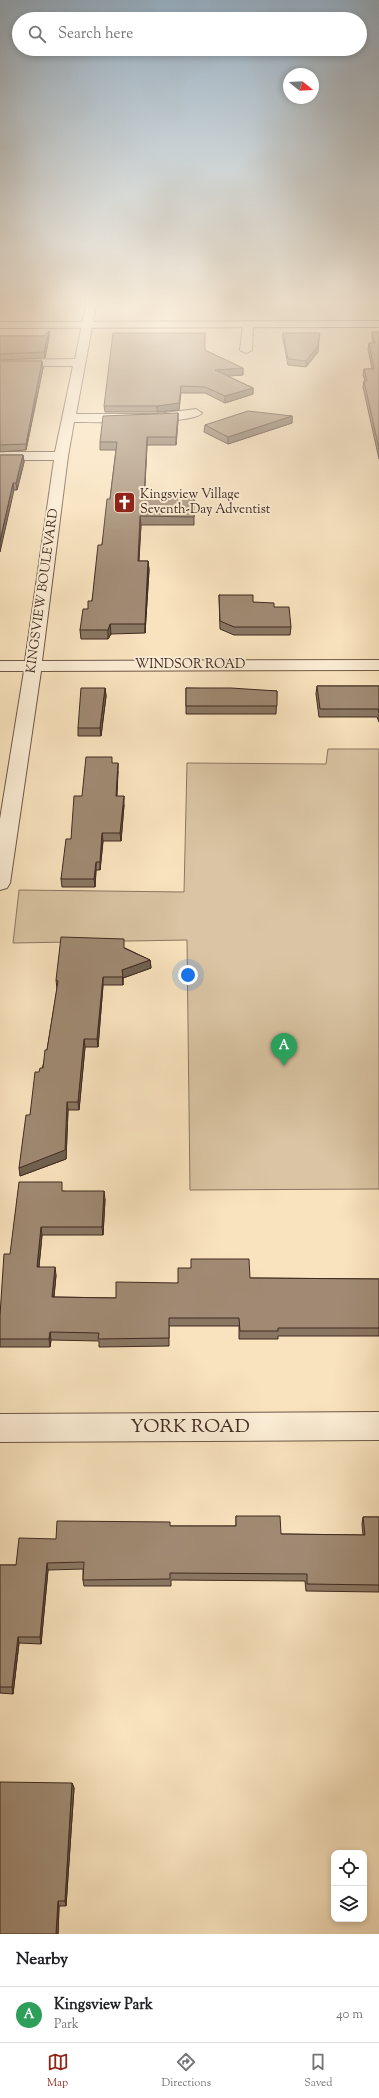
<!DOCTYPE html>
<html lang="en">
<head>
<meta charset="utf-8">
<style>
	body { margin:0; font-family:"Sorts Mill Goudy",serif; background:#f2f2f2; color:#202124 }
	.controls { position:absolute; right:12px; bottom:12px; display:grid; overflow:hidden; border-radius:8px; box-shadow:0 2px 6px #0003 }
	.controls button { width:36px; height:36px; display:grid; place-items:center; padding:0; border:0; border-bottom:1px solid #e0e0e0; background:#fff; color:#202124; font:20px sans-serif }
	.compass { position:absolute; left:283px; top:68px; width:36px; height:36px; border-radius:50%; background:#fff; box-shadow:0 2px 6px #0003; rotate:108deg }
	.you { position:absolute; left:188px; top:975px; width:14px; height:14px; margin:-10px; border:3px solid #fff; border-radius:50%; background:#1a73e8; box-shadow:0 0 0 6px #1a73e833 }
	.badge { display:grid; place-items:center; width:26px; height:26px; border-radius:50%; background:#8f2418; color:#fff; font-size:13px; font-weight:700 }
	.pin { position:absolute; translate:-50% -33px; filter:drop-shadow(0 1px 2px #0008) }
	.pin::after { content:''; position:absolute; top:21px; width:14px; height:12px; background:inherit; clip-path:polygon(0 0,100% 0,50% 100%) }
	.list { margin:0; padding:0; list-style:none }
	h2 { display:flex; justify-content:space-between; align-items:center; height:52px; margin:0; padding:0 16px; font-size:17px }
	h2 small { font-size:13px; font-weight:400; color:#757577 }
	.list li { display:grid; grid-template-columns:26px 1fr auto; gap:12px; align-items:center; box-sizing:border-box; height:56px; padding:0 16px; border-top:1px solid #e0e0e0 }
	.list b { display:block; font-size:15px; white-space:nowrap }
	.list p { margin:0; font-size:13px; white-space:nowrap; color:#757577 }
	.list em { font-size:13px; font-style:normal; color:#757577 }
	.icon { flex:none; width:22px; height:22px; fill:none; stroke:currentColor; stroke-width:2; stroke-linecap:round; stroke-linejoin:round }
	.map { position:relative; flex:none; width:379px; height:1934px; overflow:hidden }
	.search { position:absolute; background:#fff; box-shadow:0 2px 6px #0003; left:12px; right:12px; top:12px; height:44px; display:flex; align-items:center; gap:10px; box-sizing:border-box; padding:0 14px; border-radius:22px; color:#757577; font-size:15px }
	.sheet { height:108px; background:#fff }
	nav { display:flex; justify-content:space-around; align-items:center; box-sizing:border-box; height:56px; border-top:1px solid #e0e0e0; background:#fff; font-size:11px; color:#757577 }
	nav a { display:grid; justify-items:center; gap:2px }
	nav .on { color:#8f2418 }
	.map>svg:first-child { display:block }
	.green { fill:#dac4a3; stroke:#8d7762 }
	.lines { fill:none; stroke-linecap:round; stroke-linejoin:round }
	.street-casing { stroke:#6e5848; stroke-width:2 }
	.secondary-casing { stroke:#402a21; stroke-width:2 }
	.street { fill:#fbedd5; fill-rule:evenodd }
	.secondary { fill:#fbedd5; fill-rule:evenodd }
	.wall { fill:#8a7763; stroke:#402a21 }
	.shaded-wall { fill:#706150; stroke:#402a21 }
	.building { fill:#a08a73; stroke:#402a21 }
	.labels { text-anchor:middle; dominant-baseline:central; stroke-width:4; stroke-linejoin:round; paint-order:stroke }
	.far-poi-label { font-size:13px; fill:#402a21; stroke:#fbedd5; text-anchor:start }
	.far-street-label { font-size:13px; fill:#402a21; stroke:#fbedd5 }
	.near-street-label { font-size:19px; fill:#402a21; stroke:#fbedd5 }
</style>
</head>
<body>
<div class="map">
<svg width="379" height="1934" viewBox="0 0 379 1934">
	<rect width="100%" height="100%" fill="#f9e3be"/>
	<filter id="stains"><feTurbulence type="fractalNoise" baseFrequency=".005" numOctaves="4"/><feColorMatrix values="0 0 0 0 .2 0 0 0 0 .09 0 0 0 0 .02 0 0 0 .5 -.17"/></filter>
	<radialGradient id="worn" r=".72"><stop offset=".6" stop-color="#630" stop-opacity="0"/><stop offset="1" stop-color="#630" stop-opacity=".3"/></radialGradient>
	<path class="green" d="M328,749H379V1189L190,1190L187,940L13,943L19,890L184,892L187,763L326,764Z"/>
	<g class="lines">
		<defs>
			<g id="street">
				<path d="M87,300H97L76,414H157L196,409L202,413C194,425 93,422 74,422L68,456L42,661L379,660V670L41,671L10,883L7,888L0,890V819L24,671H0V661H25L54,460H0V452H55L73,366H0V360L75,359Z"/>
				<path d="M248,321L253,324L252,350L246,353L240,350L243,324Z"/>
				<path d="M379,1412V1440L0,1442V1414Z"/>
			</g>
			<path id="secondary" d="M379,321V327L0,328V322Z"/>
		</defs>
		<use href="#street" class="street-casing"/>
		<use href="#secondary" class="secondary-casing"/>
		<use href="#street" class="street"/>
		<use href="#secondary" class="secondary"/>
	</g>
	<g class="wall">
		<rect x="0" y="300" width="27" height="2"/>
		<path d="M113,300H247V302L114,301Z"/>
		<path d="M49,331V337L45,358L0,360V336H43Z"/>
		<path d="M372,332H379V459L363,387L364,381H365L363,375L364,369H372L368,349L369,343H373L372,338Z"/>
		<path d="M283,333L318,352L306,367L288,365L283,339Z"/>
		<path d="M0,361H42L43,368L26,450L0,452Z"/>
		<path d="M243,368V375L227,376L253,388V394L225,403L205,393H181L179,410L157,412H105L104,406Z"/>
		<path d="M178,413V421L176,445H147L144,498H194V525H141L139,561H148L149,570L145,633L111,634L108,639H81L80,630L88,609L92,601L110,499L116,450H100V442Z"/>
		<path d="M292,416V423L228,444L204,432L205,425Z"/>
		<path d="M0,455H23L24,462L17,490H14Z"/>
		<path d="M219,595L274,607L291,627L290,635H234L220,629Z"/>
		<path d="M317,686H379V722L377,717H319L316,694Z"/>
		<path d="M105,688L106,696L101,736H78V728Z"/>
		<path d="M186,688L277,691L276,714H186Z"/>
		<path d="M112,763L118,771L117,796L124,805L121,841H103L100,870H96L95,887H62L61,879L82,796Z"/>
		<path d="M125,948L150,960L151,968L123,978V985H103L98,1047H85L79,1110H68L66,1159L20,1176L30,1115L47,1050L57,989L56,980Z"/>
		<path d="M63,1191L105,1199L103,1235H42L39,1267L56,1275L54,1297L116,1298L178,1283L250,1278L379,1279V1336H278V1339H239V1326H169V1346L99,1347V1341L51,1340L50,1347H0V1315L10,1254Z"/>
		<path d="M236,1516L281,1534L363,1535L362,1524L363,1517H379V1592L306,1591L305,1581L171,1580V1586H84L83,1580V1569L48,1570L41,1644L19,1643L13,1694L0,1693V1565H16L56,1539L170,1526H236Z"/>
		<path d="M72,1783L74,1788L66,1906H59L58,1934H0Z"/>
	</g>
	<g class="shaded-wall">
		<path d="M49,331V337L45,358L44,352Z"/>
		<path d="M319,339L318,352L306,367V361Z"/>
		<path d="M42,361L43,368L26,450V444Z"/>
		<path d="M243,368V375L215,377V370Z"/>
		<path d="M181,386L179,410L157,412V406Z"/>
		<path d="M253,388V394L225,403V396Z"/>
		<path d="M178,413V421L176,445V437Z"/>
		<path d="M292,416V423L228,444V437Z"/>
		<path d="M147,437V445L144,507V498Z"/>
		<path d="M23,455L24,462L17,490L16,483Z"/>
		<path d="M13,483L14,490L0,552V541Z"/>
		<path d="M140,516L141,525L138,570V561Z"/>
		<path d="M148,561L149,570L145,633V624Z"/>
		<path d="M110,624L111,634L108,639V630Z"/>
		<path d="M105,688L106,696L101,736L100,728Z"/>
		<path d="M118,763V771L116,805V796Z"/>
		<path d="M124,796V805L121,841L120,833Z"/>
		<path d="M102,833L103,841L100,870V862Z"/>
		<path d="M96,862V870L95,887L94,879Z"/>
		<path d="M150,960L151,968L123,978V985L122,970Z"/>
		<path d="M103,977V985L98,1047L97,1039Z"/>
		<path d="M84,1039L85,1047L79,1110L78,1102Z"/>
		<path d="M67,1102L68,1110L66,1159L20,1176L19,1168Z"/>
		<path d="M104,1191L105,1199L103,1235L102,1227Z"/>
		<path d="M41,1227L42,1235L38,1275L37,1267Z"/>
		<path d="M55,1267L56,1275L53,1305L52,1297Z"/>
		<path d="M50,1332L51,1340L50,1347L49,1339Z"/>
		<path d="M47,1563L48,1570L41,1644L40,1637Z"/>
		<path d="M18,1637L19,1643L13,1694L12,1687Z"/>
		<path d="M72,1783L74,1788L66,1906L65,1901Z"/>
		<path d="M58,1901L59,1906L58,1934H56Z"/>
	</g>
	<g class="building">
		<path d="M49,331L44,352L0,354V336H43Z"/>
		<path d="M372,332H379V449L364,381H367L364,369H374L369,343H375Z"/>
		<path d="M113,333H205V350L243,368L215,370L253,388L225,396L205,387L181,386L179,403L157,406H104Z"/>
		<path d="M283,333H320L318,346L306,361L288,359Z"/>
		<path d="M0,361H42L26,444L0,445Z"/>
		<path d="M248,411L292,416L228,437L205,425Z"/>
		<path d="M178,413L176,437H147L144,498H194V517L140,516L138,561H148L145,624H110L108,630H80L83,609H88V601H92L98,545H102L107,499H110L117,442H100L103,416Z"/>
		<path d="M0,455H23L16,483H13L0,541Z"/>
		<path d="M219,595H253V602L274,603V607H289L291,627H234L220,621Z"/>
		<path d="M317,686H379V712L378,709H320Z"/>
		<path d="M81,688H105L100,728H78Z"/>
		<path d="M186,688H231L277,691V706H186Z"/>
		<path d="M86,757H112V763H118L116,796H124L120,833H102L100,862H96L94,879H61L66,839H71L74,796H82Z"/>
		<path d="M61,937L124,939V948L150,960L122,970L123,977H103L97,1039H84L78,1102H67L65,1150L19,1168L26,1115H30L35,1072H39L40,1068H43L45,1050H47L58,981L56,980Z"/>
		<path d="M19,1182H62V1191H104L102,1227H41L37,1267H55L52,1297L116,1298V1282L178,1283V1268H191V1259H249L250,1278L379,1279V1328H278V1331H240L239,1318H169V1338L98,1339L99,1333L50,1332L49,1339H0V1315L4,1254H10Z"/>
		<path d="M236,1516H280L281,1534L365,1535L363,1517H379V1585L307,1584V1574L170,1573V1579L83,1580L84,1562L47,1563L40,1637H18L12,1687H0V1565H16L19,1538L56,1539L57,1521L170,1522V1526H236Z"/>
		<path d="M0,1782L72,1783L65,1901H58L56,1934H0Z"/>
	</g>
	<linearGradient id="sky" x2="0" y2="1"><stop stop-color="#95aec2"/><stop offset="0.53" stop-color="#fcf2e2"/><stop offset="1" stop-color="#fcf2e2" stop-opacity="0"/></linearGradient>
	<rect width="379" height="571" fill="url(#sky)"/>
	<defs>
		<symbol id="church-square" viewBox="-11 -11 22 22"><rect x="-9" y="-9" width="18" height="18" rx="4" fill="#8f2418" stroke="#fbedd5"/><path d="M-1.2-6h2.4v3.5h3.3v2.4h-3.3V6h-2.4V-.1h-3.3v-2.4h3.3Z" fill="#fff"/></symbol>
	</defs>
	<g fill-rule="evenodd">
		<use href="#church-square" x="112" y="490" width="25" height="25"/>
	</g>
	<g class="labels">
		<g class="far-poi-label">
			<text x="140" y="495">Kingsview Village<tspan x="140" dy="15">Seventh-Day Adventist</tspan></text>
		</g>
		<g class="far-street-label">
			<text transform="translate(43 591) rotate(-82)">KINGSVIEW BOULEVARD</text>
			<text x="190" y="665">WINDSOR ROAD</text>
		</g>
		<g class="near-street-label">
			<text x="190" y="1427">YORK ROAD</text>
		</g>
	</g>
	<rect width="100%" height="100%" filter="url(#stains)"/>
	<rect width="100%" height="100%" fill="url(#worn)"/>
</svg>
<div class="controls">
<button><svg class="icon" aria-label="locate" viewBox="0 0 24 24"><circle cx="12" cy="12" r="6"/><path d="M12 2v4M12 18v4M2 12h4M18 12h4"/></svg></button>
<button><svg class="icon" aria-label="layers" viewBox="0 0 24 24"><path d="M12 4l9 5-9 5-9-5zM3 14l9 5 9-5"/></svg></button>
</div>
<svg class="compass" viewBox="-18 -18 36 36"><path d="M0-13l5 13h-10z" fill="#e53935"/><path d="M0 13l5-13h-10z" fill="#757577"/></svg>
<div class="you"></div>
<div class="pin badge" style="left:284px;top:1066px;background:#2e9e5b">A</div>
<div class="search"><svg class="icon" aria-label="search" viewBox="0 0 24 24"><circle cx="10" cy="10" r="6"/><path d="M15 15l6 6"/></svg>Search here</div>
</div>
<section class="sheet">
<h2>Nearby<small></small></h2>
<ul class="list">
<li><span class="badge" style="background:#2e9e5b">A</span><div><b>Kingsview Park</b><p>Park</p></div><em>40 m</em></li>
</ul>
</section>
<nav>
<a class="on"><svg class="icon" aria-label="map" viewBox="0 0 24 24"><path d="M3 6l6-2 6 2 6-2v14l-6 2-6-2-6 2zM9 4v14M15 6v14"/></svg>Map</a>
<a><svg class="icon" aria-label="directions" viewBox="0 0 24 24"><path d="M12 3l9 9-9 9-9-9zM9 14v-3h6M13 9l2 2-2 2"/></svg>Directions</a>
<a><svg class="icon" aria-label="saved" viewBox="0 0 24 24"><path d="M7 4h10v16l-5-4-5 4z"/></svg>Saved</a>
</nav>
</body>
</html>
